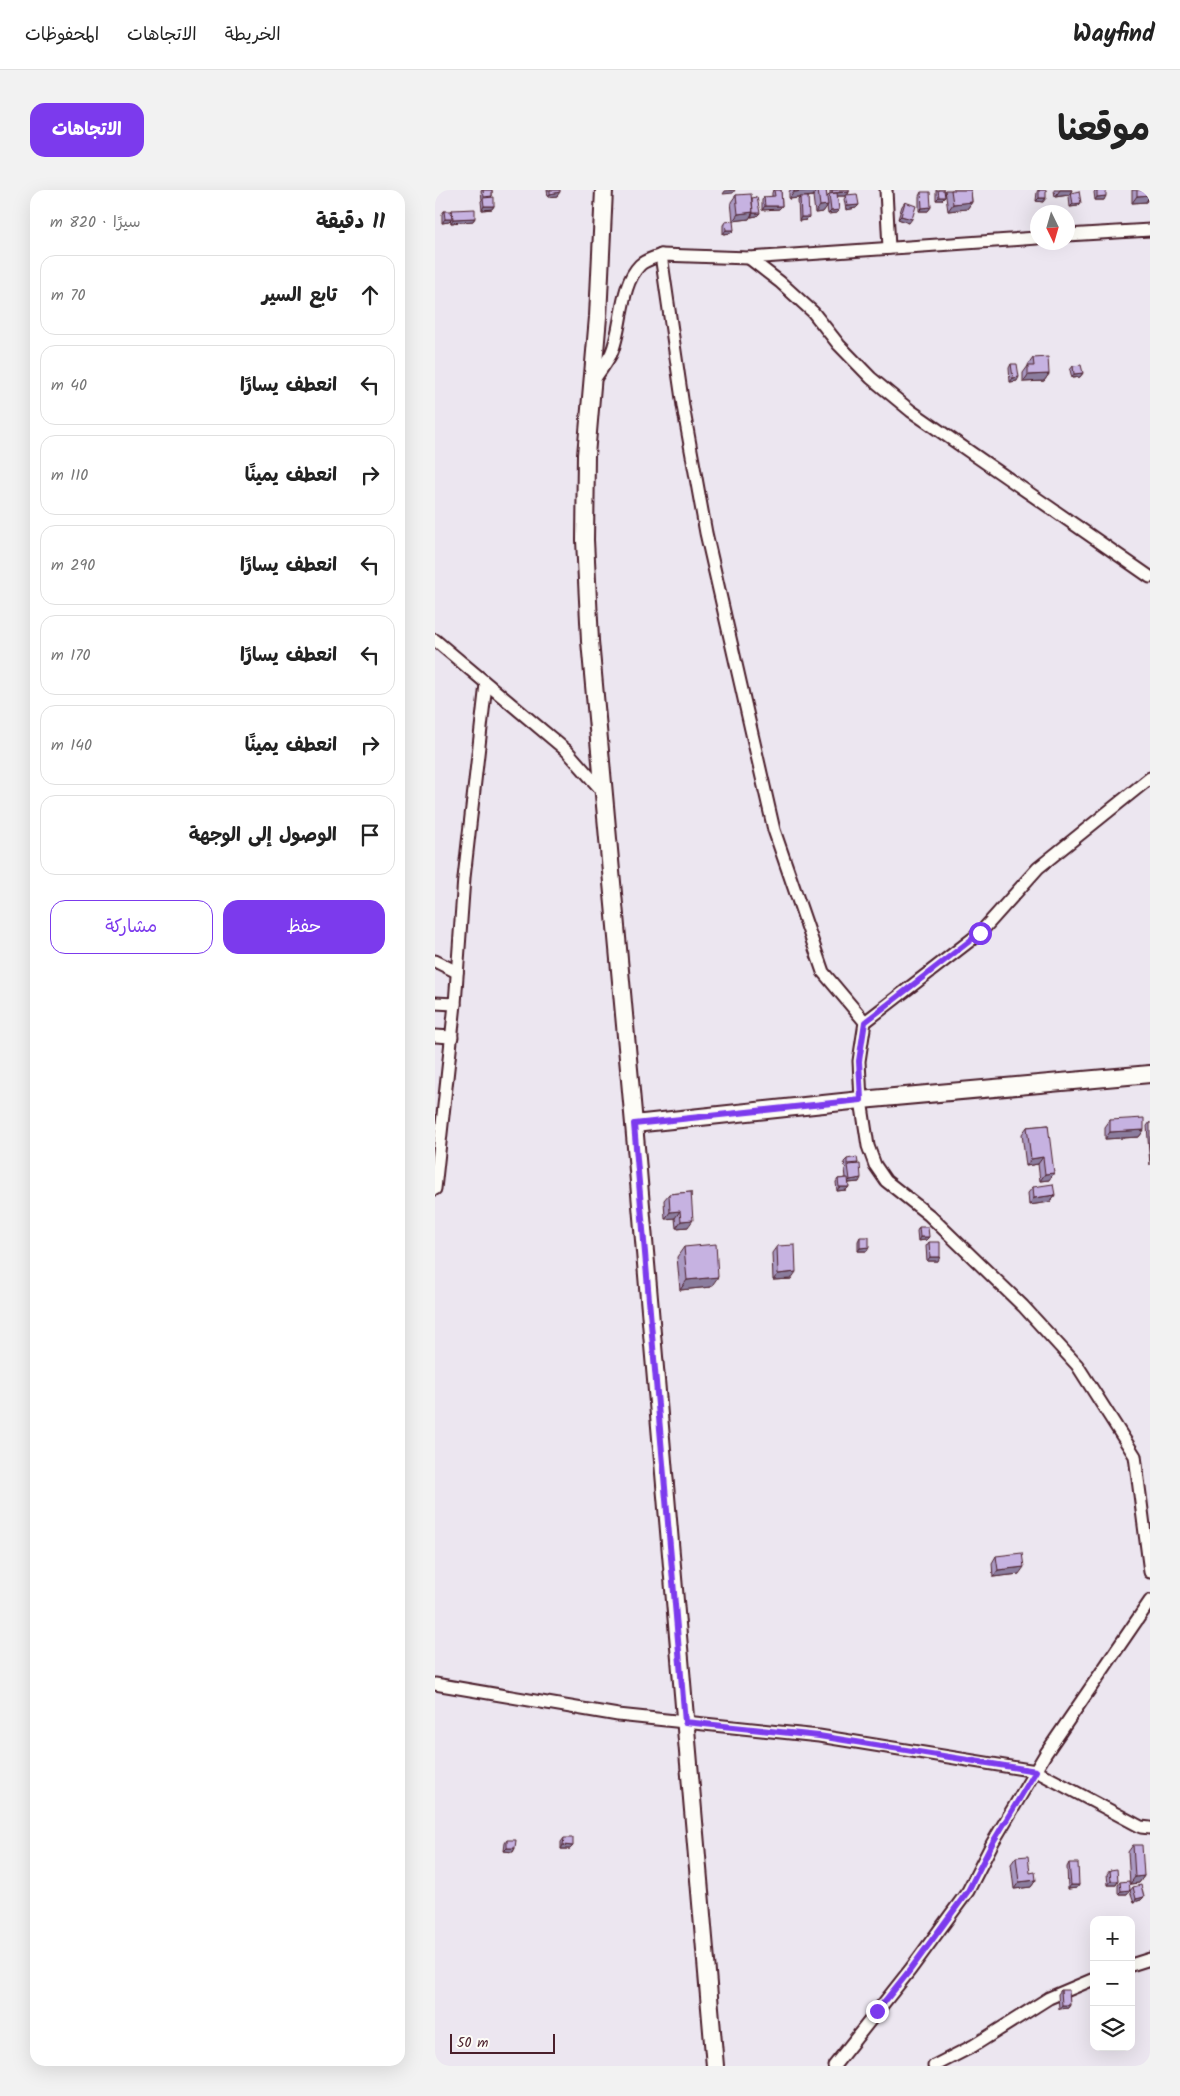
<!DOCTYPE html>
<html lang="ar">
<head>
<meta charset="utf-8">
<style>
	body { margin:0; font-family:Kalam,"Playpen Sans Arabic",sans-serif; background:#f2f2f2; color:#222; direction:rtl }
	.controls { position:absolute; right:15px; bottom:15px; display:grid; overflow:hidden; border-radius:10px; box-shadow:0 5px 20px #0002 }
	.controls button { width:45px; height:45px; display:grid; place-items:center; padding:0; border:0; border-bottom:1px solid #e0e0e0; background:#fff; color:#222; font:25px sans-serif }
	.compass { position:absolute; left:595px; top:15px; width:45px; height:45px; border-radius:50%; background:#fff; box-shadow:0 5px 20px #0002; rotate:175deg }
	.scale { position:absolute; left:15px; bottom:12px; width:105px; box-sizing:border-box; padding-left:5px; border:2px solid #4a1f2b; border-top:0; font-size:14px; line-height:18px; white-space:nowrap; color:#4a1f2b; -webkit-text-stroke:4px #fdfcf7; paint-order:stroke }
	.stop { position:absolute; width:15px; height:15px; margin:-11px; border:4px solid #7c3aed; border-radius:50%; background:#fff }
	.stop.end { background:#7c3aed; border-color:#fff; box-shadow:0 1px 5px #0008 }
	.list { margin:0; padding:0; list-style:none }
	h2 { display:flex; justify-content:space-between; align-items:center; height:65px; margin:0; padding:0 20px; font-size:21px }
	h2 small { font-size:16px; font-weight:400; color:#767676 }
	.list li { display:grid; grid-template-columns:32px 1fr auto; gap:15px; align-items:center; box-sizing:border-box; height:80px; margin:0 10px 10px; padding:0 10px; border:1px solid #e0e0e0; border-radius:15px }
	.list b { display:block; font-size:19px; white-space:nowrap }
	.list em { font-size:16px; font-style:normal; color:#767676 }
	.actions { display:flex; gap:10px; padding:15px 20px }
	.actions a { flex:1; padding:11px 0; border:1px solid #7c3aed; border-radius:15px; text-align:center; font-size:18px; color:#7c3aed }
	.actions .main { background:#7c3aed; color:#fff }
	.icon { flex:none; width:28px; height:28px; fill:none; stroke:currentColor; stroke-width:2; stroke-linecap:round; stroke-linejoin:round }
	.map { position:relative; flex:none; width:715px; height:1876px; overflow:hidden; direction:ltr; border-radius:15px }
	header { display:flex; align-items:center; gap:30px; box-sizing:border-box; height:70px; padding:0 25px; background:#fff; border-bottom:1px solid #e0e0e0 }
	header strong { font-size:24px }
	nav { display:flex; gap:28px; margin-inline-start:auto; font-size:18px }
	.intro { display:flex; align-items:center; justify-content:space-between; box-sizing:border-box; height:120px; padding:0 30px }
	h1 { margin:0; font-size:35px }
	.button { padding:12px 22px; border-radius:15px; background:#7c3aed; color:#fff; font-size:18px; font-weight:700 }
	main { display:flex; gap:30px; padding:0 30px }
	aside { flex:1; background:#fff; border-radius:15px; box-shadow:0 5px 20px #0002 }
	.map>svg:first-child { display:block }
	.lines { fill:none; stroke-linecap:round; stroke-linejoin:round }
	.street-casing { stroke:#4a1f2b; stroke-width:15 }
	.secondary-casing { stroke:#4a1f2b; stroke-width:20 }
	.street { stroke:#fdfcf7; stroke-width:11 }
	.secondary { stroke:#fdfcf7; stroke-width:16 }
	.wall { fill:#aa99c2; stroke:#4a1f2b }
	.shaded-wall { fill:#8b7d9e; stroke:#4a1f2b }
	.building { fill:#c6b2e1; stroke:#4a1f2b }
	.route { stroke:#7c3aed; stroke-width:6 }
</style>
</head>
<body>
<header>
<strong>Wayfind</strong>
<nav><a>الخريطة</a><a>الاتجاهات</a><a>المحفوظات</a></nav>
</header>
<div class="intro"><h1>موقعنا</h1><a class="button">الاتجاهات</a></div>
<main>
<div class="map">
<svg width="715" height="1876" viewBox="0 0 715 1876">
	<rect width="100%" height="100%" fill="#ece6f0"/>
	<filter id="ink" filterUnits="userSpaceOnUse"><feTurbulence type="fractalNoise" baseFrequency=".02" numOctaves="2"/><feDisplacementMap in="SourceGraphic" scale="10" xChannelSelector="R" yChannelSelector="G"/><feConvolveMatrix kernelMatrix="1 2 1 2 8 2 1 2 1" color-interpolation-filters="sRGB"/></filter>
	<g filter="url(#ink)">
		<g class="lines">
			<defs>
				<g id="street">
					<path d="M451,0L454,58"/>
					<path d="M632,45L715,40"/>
					<path d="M226,65L248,216L271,343L339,640L388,782L430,832"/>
					<path d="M314,68L345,92L378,122L404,155L436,188L476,221L715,387"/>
					<path d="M159,190C165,181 171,173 176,164C188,138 184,96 205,75C210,70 219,68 226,65L314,68L602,48"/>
					<path d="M0,450L132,561L169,603"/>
					<path d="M715,588L603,678L545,743L430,832L424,871L426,910L433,956L440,975L451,991L494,1025L588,1116L642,1175L700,1266L715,1382"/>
					<path d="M0,771L22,782"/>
					<path d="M0,813L20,814"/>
					<path d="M0,846L17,847"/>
					<path d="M0,999L20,814L29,688L51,494"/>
					<path d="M0,1494L183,1525L384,1546L601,1581L706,1637L715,1638"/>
					<path d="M696,1775L715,1769"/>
					<path d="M399,1876L475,1780L533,1701L558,1652L611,1563L715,1411"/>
					<path d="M499,1876L538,1856L614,1808L659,1789"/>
				</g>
				<g id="secondary">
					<path d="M169,0L163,127L151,265L150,350L155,451L199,934L280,1876"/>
					<path d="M199,934L426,910L715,884"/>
				</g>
			</defs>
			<use href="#street" class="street-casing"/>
			<use href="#secondary" class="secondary-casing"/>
			<use href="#street" class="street"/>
			<use href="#secondary" class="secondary"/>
		</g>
		<g class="wall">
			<path d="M46,0H57V6L56,7L59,16L57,19L47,20L46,11L47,10Z"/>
			<path d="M112,0H125L122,6L113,7Z"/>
			<path d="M338,0H346L347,16L344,19L327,20V10L329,7H337V3Z"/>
			<path d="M355,0H391L392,7L395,4V0H414V2L412,5L424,15L421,18L411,20L409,9L411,6H402L404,20L401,23L393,24L392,16L388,22L380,23L378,6L373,7L371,30L364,31L363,10L365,8L354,9V2Z"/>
			<path d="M501,0H509L510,7L507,10H501Z"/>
			<path d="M510,0H536L537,12L532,19L513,21Z"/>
			<path d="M603,0H611L608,12L601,11L602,2Z"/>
			<path d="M619,0H637L634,5L620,7Z"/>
			<path d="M661,0H671L669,10H660L659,2Z"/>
			<path d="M697,0H715V6L711,12L697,13Z"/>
			<path d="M486,2L496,17L493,21H484V6Z"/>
			<path d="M636,3L643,16L635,17L634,6Z"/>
			<path d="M301,5L317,8L322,26L316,27V26L314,29L298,31L296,12Z"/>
			<path d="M470,12L474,33L463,29L467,16Z"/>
			<path d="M17,20L40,28L38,31L16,33L15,31L14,32L7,33V24L9,21L16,22Z"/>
			<path d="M290,32L296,43L288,44V35Z"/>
			<path d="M598,168L614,184L609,191L588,192V183L593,176V175Z"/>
			<path d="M576,174L582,191L575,192L574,178Z"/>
			<path d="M638,176L648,183L645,187L637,188L635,180Z"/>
			<path d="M675,930L709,940L704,947L670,949V937Z"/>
			<path d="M715,932V975L712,936Z"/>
			<path d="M613,935L614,990L605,991L603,974L591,976L587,944L592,937Z"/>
			<path d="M412,969L423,973L422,974L424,992L414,993L411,1000L402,1001L401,992L403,989L411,988L410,979L411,977H410L409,972Z"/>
			<path d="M598,997L620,1005L615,1012L594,1015L593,1003Z"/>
			<path d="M256,1002L253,1037L241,1038L240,1028L230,1029L229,1010L234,1004Z"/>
			<path d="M484,1037L494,1047L491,1050L483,1051L482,1041Z"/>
			<path d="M425,1047L434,1057L432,1061H423V1051Z"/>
			<path d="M494,1052L503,1071H492L491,1056Z"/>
			<path d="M342,1056L356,1089L338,1090L337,1063Z"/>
			<path d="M249,1057L276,1097L245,1100L242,1067Z"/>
			<path d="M561,1366L584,1384L558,1387L557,1373Z"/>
			<path d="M129,1648L135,1659H126V1652Z"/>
			<path d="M72,1650L80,1658L78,1662L69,1661L70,1653Z"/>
			<path d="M698,1655L709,1686L704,1693L695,1694L693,1662Z"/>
			<path d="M581,1667L601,1690L596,1697L579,1699L576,1674Z"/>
			<path d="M634,1673L644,1695L642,1698L633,1699L632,1677Z"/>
			<path d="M675,1680L683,1691L681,1695H673L672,1684Z"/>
			<path d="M685,1692L695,1700L692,1704H683V1695Z"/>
			<path d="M698,1697L709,1707L706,1710L699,1712L695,1701Z"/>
			<path d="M626,1800L635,1815L633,1818L624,1819L623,1804Z"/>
		</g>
		<g class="shaded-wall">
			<path d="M300,0L298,3L288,4L290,1Z"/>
			<path d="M376,0H382L378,6L354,9L359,2Z"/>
			<path d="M625,0H637L634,5L620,7Z"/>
			<path d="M125,2L122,6L113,7L115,4Z"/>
			<path d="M414,2L412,6H395L397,3Z"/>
			<path d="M715,5L711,12L697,13L702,6Z"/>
			<path d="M671,6L669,10H660L662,7Z"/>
			<path d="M504,7H510L507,10H501Z"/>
			<path d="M604,8H611L608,12L601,11Z"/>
			<path d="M537,12L532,19L513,21L518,14Z"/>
			<path d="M646,13L643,16L635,17L638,14Z"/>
			<path d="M393,15L388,22L380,23L385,16Z"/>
			<path d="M424,15L421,18L411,20L413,16Z"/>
			<path d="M49,16H59L57,19L47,20Z"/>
			<path d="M330,16H347L344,19L327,20Z"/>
			<path d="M496,17L493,21H484L487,18Z"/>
			<path d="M404,20L401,23L393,24L396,21Z"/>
			<path d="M318,22L314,29L298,31L303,24Z"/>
			<path d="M318,23H325L322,26L316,27Z"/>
			<path d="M466,26L477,29L474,33L463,29Z"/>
			<path d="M366,27H374L371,30L364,31Z"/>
			<path d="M40,28L38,31L16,33L18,29Z"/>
			<path d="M10,29H17L14,32L7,33Z"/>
			<path d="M291,40H299L296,43L288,44Z"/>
			<path d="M648,183L645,187L637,188L639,184Z"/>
			<path d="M614,184L609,191L588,192L593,185Z"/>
			<path d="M584,187L582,191L575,192L578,188Z"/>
			<path d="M709,940L704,947L670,949L675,942Z"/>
			<path d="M608,967L603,974L591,976L596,969Z"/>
			<path d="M619,983L614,990L605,991L610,984Z"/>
			<path d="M426,988L424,992L412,993L415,990Z"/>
			<path d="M404,997H414L411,1000L402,1001Z"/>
			<path d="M620,1005L615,1012L594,1015L599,1008Z"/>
			<path d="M245,1021L240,1028L230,1029L235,1022Z"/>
			<path d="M258,1030L253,1037L241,1038L246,1031Z"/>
			<path d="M485,1047H494L491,1050L483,1051Z"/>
			<path d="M434,1057L432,1061H423L425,1058Z"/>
			<path d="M495,1067H505L503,1071H492Z"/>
			<path d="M361,1082L356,1089L338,1090L343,1084Z"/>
			<path d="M283,1087L276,1097L245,1100L252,1090Z"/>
			<path d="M589,1377L584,1384L558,1387L563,1380Z"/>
			<path d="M128,1655L138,1656L135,1659H126Z"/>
			<path d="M72,1658H80L78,1662L69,1661Z"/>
			<path d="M709,1686L704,1693L695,1694L700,1687Z"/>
			<path d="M601,1690L596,1697L579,1699L584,1692Z"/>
			<path d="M676,1691H683L681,1695H673Z"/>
			<path d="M636,1695H644L642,1698L633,1699Z"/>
			<path d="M695,1700L692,1704H683L686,1701Z"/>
			<path d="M709,1707L706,1710L699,1712L701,1709Z"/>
			<path d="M627,1815H635L633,1818L624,1819Z"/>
		</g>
		<g class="building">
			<path d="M48,0H57V6L49,7Z"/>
			<path d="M115,0H125V2L115,4Z"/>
			<path d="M339,0H346L347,16H330L329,7L340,6Z"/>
			<path d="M359,0H376L359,2Z"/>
			<path d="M383,0H391L393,15L385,16Z"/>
			<path d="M397,0H414V2L397,3Z"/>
			<path d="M503,0H509L510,7H504Z"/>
			<path d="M516,0H536L537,12L518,14Z"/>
			<rect x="604" y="0" width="7" height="8"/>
			<path d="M662,0H671V6L662,7Z"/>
			<path d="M702,0H715V5L702,6Z"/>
			<path d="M644,1L646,13L638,14L636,3Z"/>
			<path d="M486,2H495L496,17L487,18Z"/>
			<path d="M402,3L404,20L396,21L394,4Z"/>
			<path d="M316,4L318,22L303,24L301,5Z"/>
			<path d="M422,4L424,15L413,16L411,5Z"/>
			<path d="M59,7V16H49L48,8Z"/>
			<path d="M322,7L325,23H318L317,8Z"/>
			<path d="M365,7H373L374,27H366Z"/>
			<path d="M470,12L481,16L477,29L466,26Z"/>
			<path d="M40,19V28L18,29L17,20Z"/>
			<path d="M9,21H16L17,29H10Z"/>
			<path d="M298,31L299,40H291L290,32Z"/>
			<path d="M613,167L614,184L593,185V176H599L598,168Z"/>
			<path d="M576,174H582L584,187L578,188Z"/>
			<path d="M646,175L648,183L639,184L638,176Z"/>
			<path d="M709,928V940L675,942V930Z"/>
			<path d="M613,935L619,983L610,984L608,967L596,969L592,937Z"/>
			<path d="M422,967L423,973L412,974V969Z"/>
			<path d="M425,974L426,988L415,990L413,975Z"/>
			<path d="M413,988L414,997H404L403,989Z"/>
			<path d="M618,994L620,1005L599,1008L598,997Z"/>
			<path d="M256,1002L258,1030L246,1031L245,1021L235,1022L234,1004Z"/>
			<path d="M484,1037H493L494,1047H485Z"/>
			<path d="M425,1047H434V1057L425,1058Z"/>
			<path d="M494,1052H505V1067H495Z"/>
			<path d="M281,1054L283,1087L252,1090L249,1057Z"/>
			<path d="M360,1055L361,1082L343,1084L342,1056Z"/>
			<path d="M587,1363L589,1377L563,1380L561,1366Z"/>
			<path d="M129,1648H138V1656L128,1655Z"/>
			<path d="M72,1650H81L80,1658H72Z"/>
			<path d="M698,1655H707L709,1686L700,1687Z"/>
			<path d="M593,1666L595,1683L600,1682L601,1690L584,1692L581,1667Z"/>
			<path d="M634,1673H643L644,1695H636Z"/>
			<path d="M682,1679L683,1691H676L675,1680Z"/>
			<path d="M694,1691L695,1700L686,1701L685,1692Z"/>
			<path d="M706,1695L709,1707L701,1709L698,1697Z"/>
			<path d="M626,1800H634L635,1815H627Z"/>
		</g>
	</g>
	<g class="lines" filter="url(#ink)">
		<path class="route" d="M442,1821L475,1780L533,1701L558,1652L601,1581L384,1546L250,1532L199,934L426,910L424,871L430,832L545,743"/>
	</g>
</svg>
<div class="controls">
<button>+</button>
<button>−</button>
<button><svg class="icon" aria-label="layers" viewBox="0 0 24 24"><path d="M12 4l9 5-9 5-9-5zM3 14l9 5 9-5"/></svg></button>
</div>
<svg class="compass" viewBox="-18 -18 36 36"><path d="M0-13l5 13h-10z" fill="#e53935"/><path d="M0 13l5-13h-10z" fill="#767676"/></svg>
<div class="scale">50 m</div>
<div class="stop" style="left:545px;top:743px"></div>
<div class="stop end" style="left:442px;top:1821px"></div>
</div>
<aside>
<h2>11 دقيقة<small>سيرًا · 820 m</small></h2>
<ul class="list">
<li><svg class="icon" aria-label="ahead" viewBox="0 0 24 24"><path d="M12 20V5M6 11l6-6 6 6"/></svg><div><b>تابع السير</b></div><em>70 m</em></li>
<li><svg class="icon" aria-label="left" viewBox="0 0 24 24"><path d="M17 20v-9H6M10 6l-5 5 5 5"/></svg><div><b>انعطف يسارًا</b></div><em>40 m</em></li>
<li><svg class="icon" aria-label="right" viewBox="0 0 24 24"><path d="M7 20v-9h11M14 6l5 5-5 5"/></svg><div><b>انعطف يمينًا</b></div><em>110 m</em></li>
<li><svg class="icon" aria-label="left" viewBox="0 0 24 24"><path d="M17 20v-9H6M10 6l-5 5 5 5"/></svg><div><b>انعطف يسارًا</b></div><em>290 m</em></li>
<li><svg class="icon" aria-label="left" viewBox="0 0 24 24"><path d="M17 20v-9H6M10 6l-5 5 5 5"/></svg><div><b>انعطف يسارًا</b></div><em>170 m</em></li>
<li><svg class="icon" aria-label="right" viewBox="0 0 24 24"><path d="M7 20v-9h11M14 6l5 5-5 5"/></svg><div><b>انعطف يمينًا</b></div><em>140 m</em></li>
<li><svg class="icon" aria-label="arrive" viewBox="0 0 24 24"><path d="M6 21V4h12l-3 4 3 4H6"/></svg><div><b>الوصول إلى الوجهة</b></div></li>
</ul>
<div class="actions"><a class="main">حفظ</a><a>مشاركة</a></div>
</aside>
</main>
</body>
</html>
